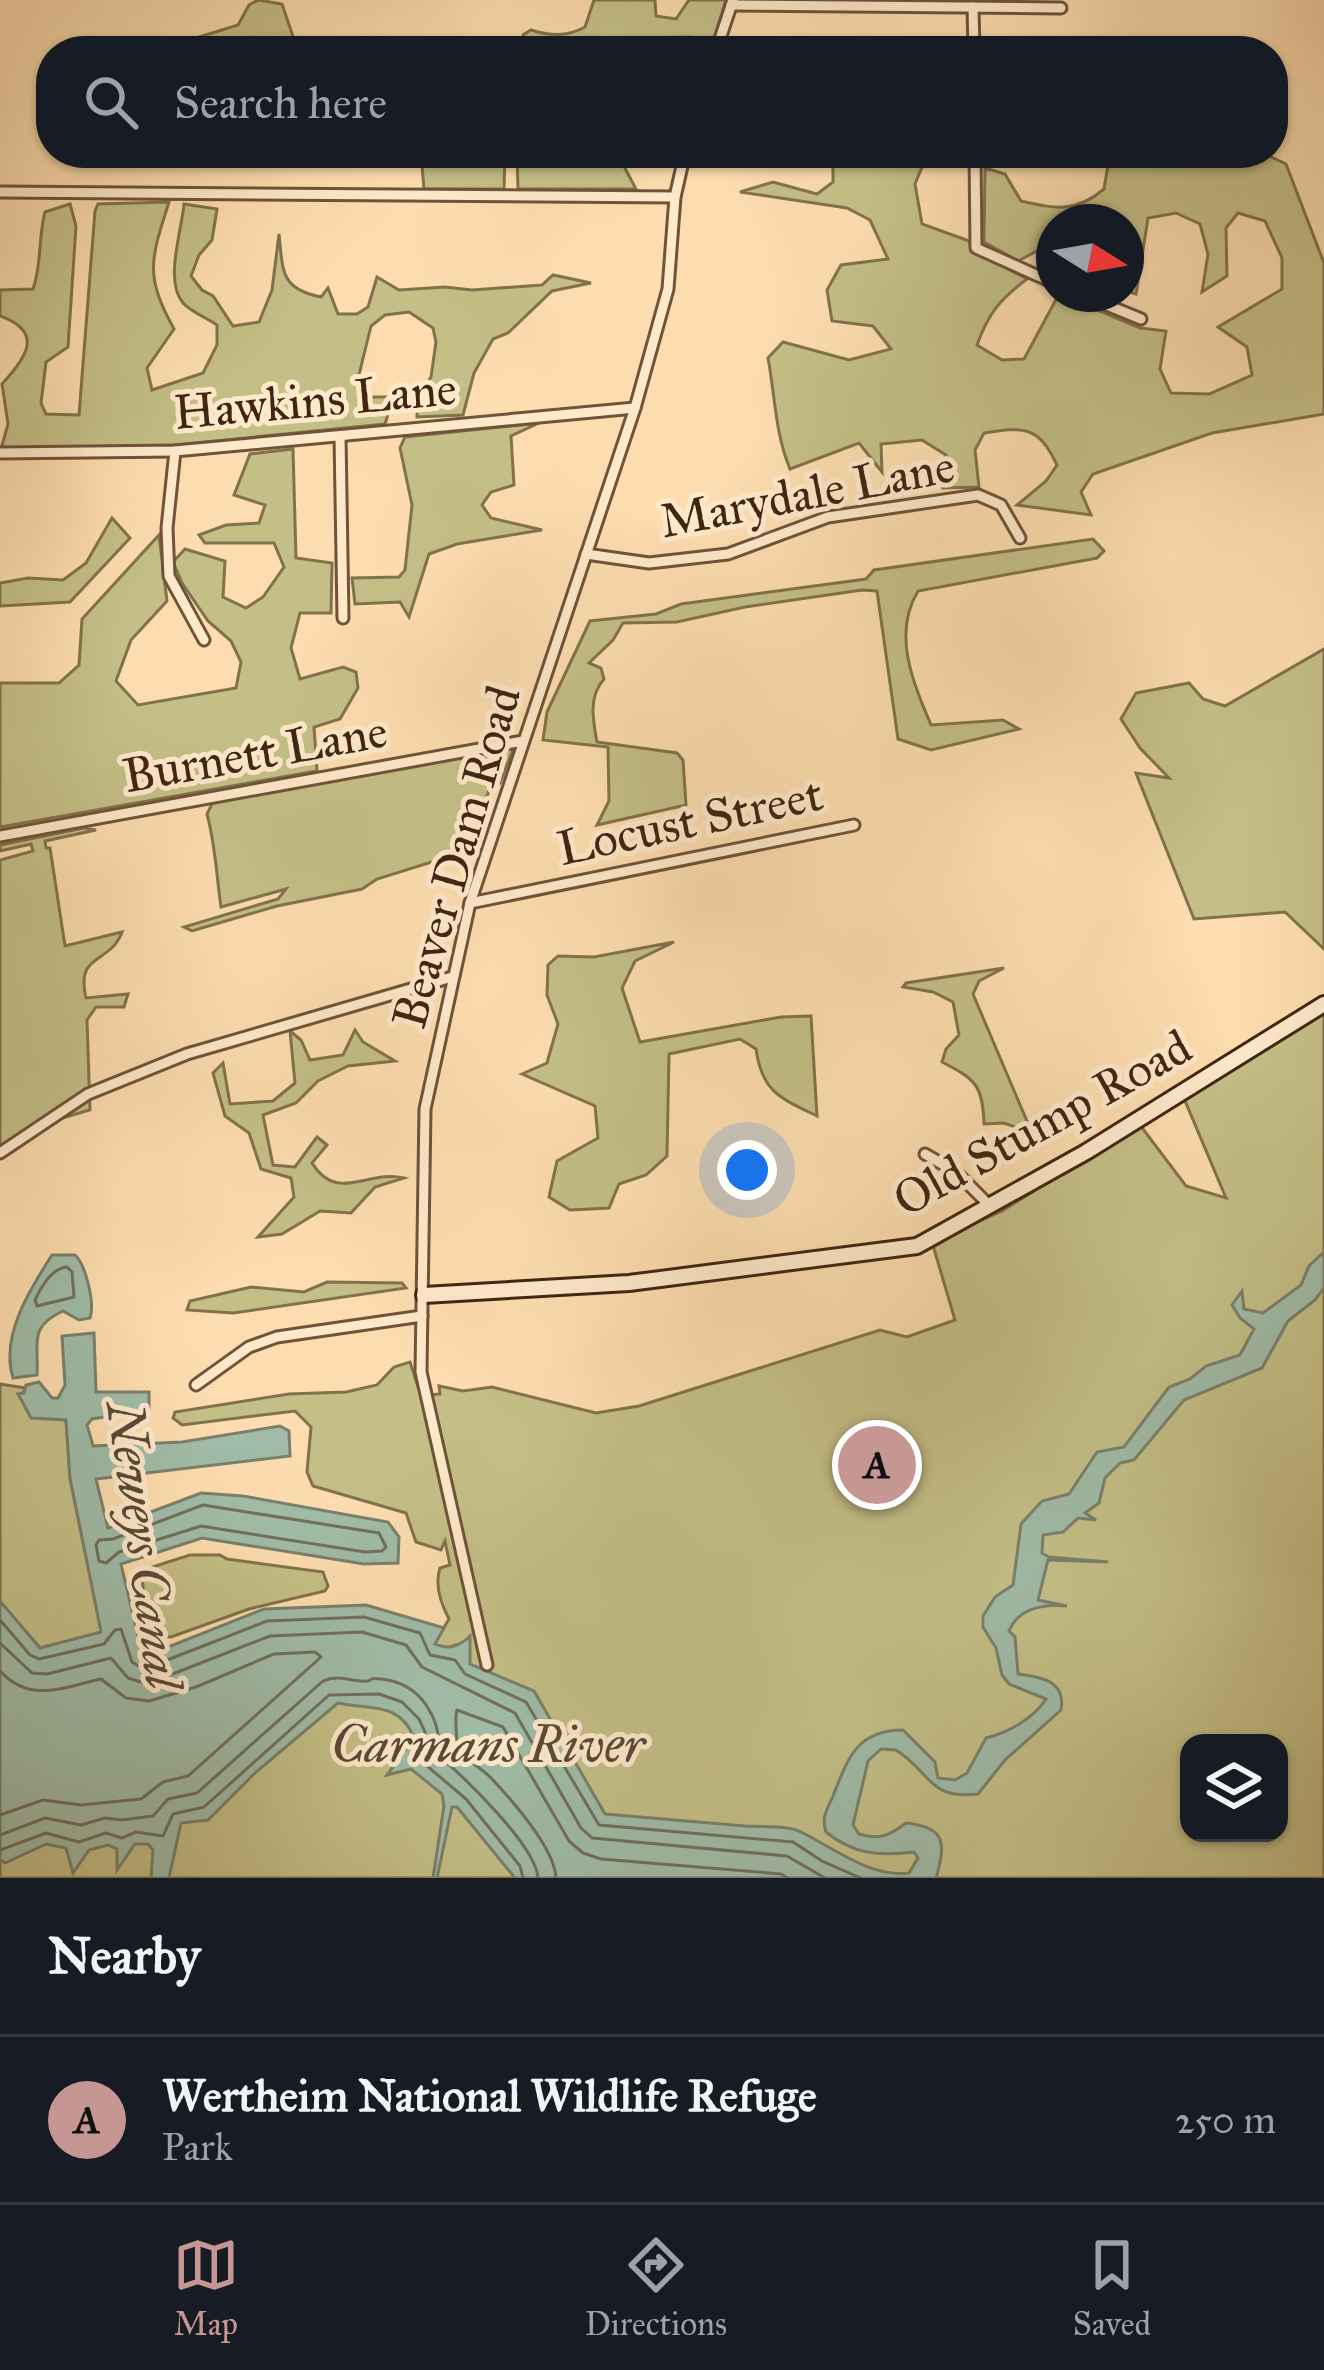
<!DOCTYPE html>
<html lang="en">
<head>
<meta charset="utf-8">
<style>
	body { margin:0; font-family:"IM FELL Great Primer",serif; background:#20242c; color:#f1f3f6 }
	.controls { position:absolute; right:36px; bottom:36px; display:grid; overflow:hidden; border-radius:24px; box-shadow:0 3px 9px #0004 }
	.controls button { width:108px; height:108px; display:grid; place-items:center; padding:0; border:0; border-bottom:3px solid #363941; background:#171b24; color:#f1f3f6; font:60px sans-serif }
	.compass { position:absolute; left:1036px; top:204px; width:108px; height:108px; border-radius:50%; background:#171b24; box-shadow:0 3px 9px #0004; rotate:101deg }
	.you { position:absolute; left:747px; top:1170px; width:42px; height:42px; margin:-30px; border:9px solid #fff; border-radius:50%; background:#1a73e8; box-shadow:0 0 0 18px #1a73e833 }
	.badge { display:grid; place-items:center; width:78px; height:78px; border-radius:50%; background:#c59692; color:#111; font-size:39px; font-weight:700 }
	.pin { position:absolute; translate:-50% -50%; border:6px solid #fff; box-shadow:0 3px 12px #0006 }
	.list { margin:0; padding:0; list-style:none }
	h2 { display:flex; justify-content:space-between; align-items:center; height:156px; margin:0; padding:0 48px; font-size:51px }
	h2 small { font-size:39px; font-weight:400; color:#9ea1a6 }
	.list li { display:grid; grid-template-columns:78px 1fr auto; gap:36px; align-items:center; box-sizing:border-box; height:168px; padding:0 48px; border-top:3px solid #363941 }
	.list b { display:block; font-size:45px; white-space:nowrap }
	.list p { margin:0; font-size:39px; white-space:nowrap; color:#9ea1a6 }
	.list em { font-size:39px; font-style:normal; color:#9ea1a6 }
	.icon { flex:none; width:66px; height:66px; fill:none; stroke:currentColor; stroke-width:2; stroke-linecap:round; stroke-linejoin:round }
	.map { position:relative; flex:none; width:1324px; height:1878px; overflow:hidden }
	.search { position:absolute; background:#171b24; box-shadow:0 3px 9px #0004; left:36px; right:36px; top:36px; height:132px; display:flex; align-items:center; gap:30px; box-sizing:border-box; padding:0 42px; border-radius:48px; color:#9ea1a6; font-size:45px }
	.sheet { height:324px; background:#171b24 }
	nav { display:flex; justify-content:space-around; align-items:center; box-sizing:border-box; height:168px; border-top:3px solid #363941; background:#171b24; font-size:33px; color:#9ea1a6 }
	nav a { display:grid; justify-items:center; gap:6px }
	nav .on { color:#c59692 }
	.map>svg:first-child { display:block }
	.green { fill:#c4bf87; stroke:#82724c; stroke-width:3; fill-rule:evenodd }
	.water { fill:#a0bca8; stroke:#7a806c; stroke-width:3 }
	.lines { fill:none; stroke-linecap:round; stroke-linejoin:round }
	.shore { stroke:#70705c; stroke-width:3 }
	.street-casing { stroke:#705338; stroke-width:15 }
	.secondary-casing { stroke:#412511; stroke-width:20 }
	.street { stroke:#fee9cb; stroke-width:9 }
	.secondary { stroke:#fee9cb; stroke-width:14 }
	.labels { text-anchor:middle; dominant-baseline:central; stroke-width:10; stroke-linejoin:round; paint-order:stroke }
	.street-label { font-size:48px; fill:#412511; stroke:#fee9cb }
	.water-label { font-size:51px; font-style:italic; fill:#594b37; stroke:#fee9cb }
</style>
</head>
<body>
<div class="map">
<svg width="1324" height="1878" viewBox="0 0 1324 1878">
	<rect width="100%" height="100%" fill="#fdddaf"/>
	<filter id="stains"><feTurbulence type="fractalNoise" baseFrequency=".00167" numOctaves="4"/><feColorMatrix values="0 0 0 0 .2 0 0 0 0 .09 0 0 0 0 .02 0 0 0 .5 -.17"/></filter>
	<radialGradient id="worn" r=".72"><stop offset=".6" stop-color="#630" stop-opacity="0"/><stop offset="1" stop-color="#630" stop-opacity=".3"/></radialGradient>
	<g class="green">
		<path d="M258,0L282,4L298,51H195L196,38L238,25L249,5Z"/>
		<path d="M594,0H655L656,16L676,19L689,0H726L710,51H694L692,37L618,38L599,51H521L523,35L531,30C550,36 567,37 585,27Z"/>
		<path d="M421,153H505L504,189H424Z"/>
		<path d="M517,153H617L636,189H518Z"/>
		<path d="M833,153H954L949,161L922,167L915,184L922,224L969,241L971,249L1027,279C1000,299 988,314 977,345L1002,360L1024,359L1059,294L1140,328L1166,331L1160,369L1171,393L1209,394L1252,375L1247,347L1218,327L1282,289V258L1265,221L1238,213L1226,228L1227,276L1202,292L1208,254L1200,224L1176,213L1148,218L1136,294L1126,291V246L1132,232L1126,222L1117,218L1054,222V242L1018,261L984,242L985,168L1005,174L1021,201C1056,209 1076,213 1104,189L1110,153H1263L1286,164L1324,263V414L1212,433L1093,474L1081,492L1091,515L1017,505L1046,481L1057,465C1038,425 1024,427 984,433L975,450L979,487L943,488L946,455L922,440L881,444L882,472L859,443L790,469C775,433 775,395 768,358L783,342L849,360L891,349L873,326L832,321L827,290L841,265L888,259L870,220L847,208L740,192L773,182L817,194L833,182Z"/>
		<path d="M169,202C151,259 144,275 174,329L147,368L152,390L203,373L217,345V325C207,318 191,312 183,303C164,281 182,230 184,204L217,209L212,240L199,255L191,276L202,290L213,296L233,326L259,322L272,290L279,234C283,271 280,289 321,297L328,288L338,314H357L368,307L377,277L399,290L445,287L472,290L542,285L553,275L591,283L552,291L508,333L493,339L474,373L463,415L417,417V397L431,377L436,342L433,328L409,312L385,315L371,326L358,379L365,397H388L390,408L385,424L175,445L1,449L8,424L2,384C26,358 45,332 0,316V290L33,289C42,264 38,238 45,212L70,204L76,226L68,347L46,362L41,403L46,414L79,415L95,211L98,204Z"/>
		<path d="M539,423L511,436L514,485L491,492L482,505L491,518L542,530L457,544L429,554L409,617L400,602L355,604L352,578L399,577L405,570L412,505L400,448L405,437Z"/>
		<path d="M293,449L296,558L332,563L331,613H300L291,648L300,679L343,667L356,672L358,688L340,719L314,727L317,771L0,827V683H59L79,665L82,619L159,535L167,601L131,640L116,681L138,705L236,688L241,662L231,641L208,621L182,583L173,562L185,549L225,561L223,597L246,608L263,597L284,567L274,543H205L199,535L226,525L259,523L265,505L234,495L250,454Z"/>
		<path d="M112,518L130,538L70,602L0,606V583L28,578L63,580L86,563Z"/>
		<path d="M1093,539L1104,551L1097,558L918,591C892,634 913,682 931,725L1003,720L1019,729L931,750L898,739L877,591L862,590L745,607L677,622L623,623L613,640L589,663L601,668L604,679C588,697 593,720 597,742L677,753L683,760L686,805L597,825L609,801L608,747L543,740L547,712L590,621L656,614L681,604L866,579L874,570Z"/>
		<path d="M1324,649V949L1285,912L1194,919L1136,773L1169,778L1140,748L1121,719L1136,693L1189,683L1203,699L1225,706Z"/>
		<path d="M514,747L500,783L491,784L470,850L377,879L362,889L277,906L192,931L184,927L278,899L286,889L221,907C216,873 216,848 207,814L213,802Z"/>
		<path d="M84,828L96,830L45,841L46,848H50L65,946L122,932C110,965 75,952 86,998L128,994L124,1007H96L87,1020L90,1110L59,1119L0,1156V860L33,851L31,844L0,851V845Z"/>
		<path d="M674,942L635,961L622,988L640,1042L781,1017L811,1016L817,1116C780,1098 762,1092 756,1049L740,1039L669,1054L667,1156L646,1175L619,1184L609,1208L570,1210L549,1197L557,1161L598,1138L595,1106L522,1074L547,1063L558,1024L547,995L548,965L558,956L594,957Z"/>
		<path d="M1004,968L979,981L973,994L1032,1133L1004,1123L984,1124C983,1085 975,1079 942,1062L946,1049L959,1035L953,1002L933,992L903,987L906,983Z"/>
		<path d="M1324,1004V1878H0V1384L25,1388L23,1394C41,1424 38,1413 66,1420L70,1478L102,1633L40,1648L15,1620L37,1660L443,1665L463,1643L446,1648L434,1644L449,1619C441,1604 434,1586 440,1568L450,1565L445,1541L441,1550L416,1542L406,1513L313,1486L307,1472L311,1427L295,1411L182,1425L173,1418L175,1412L289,1394L346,1392L377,1385L394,1367L410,1362L421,1396L440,1394L439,1386L463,1391L492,1387L596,1413L639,1406L880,1330L907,1337L955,1320L932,1242L1002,1211L1140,1125L1186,1186L1226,1198L1183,1096ZM1189,1743H1279V1833H1189Z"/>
		<path d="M355,1030L363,1042L395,1061L348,1066L318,1081L296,1103L263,1115L273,1165L295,1167L317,1137L327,1145L312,1163C338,1204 367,1169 404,1178L375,1187L351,1213L320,1211L282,1234L258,1237L294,1197L291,1178L261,1169L249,1133L225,1116L213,1073L223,1063L230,1104L273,1101L295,1083L290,1031L301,1040L310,1060L343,1055Z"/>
		<path d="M327,1282L402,1283L406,1288L233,1313L187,1310L190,1301L251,1287L304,1292Z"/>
		<path d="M190,1555H220L227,1559L323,1572L328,1586L325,1591L249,1609L171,1637L155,1636L147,1629L142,1576L152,1567Z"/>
	</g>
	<g class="water">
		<path d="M1324,1252V1288L1315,1300L1288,1321L1262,1368L1184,1400L1134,1460L1120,1463L1105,1478L1099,1503L1085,1513L1096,1520L1078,1518L1063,1532L1043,1535L1042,1553L1049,1557L1108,1562L1048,1560L1038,1600L1067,1606C1044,1604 1019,1607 1009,1631L1015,1637L1018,1674C1042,1677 1066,1681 1061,1710L1005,1760L978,1794C928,1800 930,1771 896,1750L881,1749L868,1761L853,1825L859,1834C880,1840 889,1836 906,1823C946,1827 946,1843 936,1878H515L457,1807H452L437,1878H433L444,1806L442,1794L411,1769L387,1775L414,1738C400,1701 369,1710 338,1703L256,1772L208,1820L181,1823L169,1878H151L153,1850L148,1844H135L117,1870V1849L108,1845L89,1850L73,1873L66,1848L46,1844L5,1863L0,1859V1601L40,1648L101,1632L70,1478L66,1420L31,1418L18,1394L24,1393L26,1385L39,1382L52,1398H58L65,1385L62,1336L94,1333L96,1392H149V1410L92,1419L87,1425L93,1446L182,1442L280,1426L289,1431L290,1456L96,1479L108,1528L201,1493L243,1496L388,1522L399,1537L398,1563L364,1564L202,1538L121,1564L143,1657L264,1609L366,1605L444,1628L435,1644C450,1650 458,1647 470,1636V1664L534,1691L605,1814C652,1818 699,1822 745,1826C762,1827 786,1825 801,1832C835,1849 872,1878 909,1873L918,1858L914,1852C880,1856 854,1855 826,1832C821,1817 827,1810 833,1796C848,1758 857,1730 903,1730L935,1762L938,1778L955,1780L967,1773L986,1738C1008,1733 1034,1718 1046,1699L1009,1684L1002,1675L996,1648L983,1627V1616L995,1597L1013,1585L1021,1524L1042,1501L1069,1494L1097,1452L1124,1447L1169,1387L1190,1379L1206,1366L1240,1355L1254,1329L1240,1318L1232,1305L1242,1291L1244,1309L1263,1313L1301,1285L1309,1266Z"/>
		<path d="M52,1255H75C86,1265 95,1304 90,1318L79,1320L63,1311C28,1327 39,1343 37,1375L13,1378C0,1336 30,1289 52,1255Z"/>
	</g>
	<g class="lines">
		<g class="shore">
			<path d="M67,1267L72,1272L74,1297L37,1306L35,1300C41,1287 52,1268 67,1267Z"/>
			<path d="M203,1505L379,1533L386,1547L382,1551L365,1552L201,1526L119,1552L106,1563L99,1561L96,1545L99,1540L113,1539Z"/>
			<path d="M0,1620L30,1655L39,1659L104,1644L115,1630L121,1629L132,1662L144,1669L267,1621L364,1617L420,1633L430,1655L455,1660L465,1674L526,1702L599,1825L793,1842L822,1861L861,1878"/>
			<path d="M0,1643L32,1673L47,1674L111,1658L128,1678L147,1684L270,1636L362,1632L406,1645L422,1667L515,1713L581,1828L592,1838L787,1856L825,1878"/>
			<path d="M0,1671C30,1704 64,1687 101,1679L126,1698L149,1701L196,1687L274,1654L315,1652L321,1657L188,1776L163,1782L141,1799L81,1805L43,1800L0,1815"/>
			<path d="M0,1835L45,1818L81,1825L105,1818L121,1820L153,1816L168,1799L197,1793L323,1681C338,1675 346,1680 361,1681C379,1682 362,1677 381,1679C422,1683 442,1720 439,1756C464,1777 536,1846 538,1878"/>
			<path d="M0,1850L46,1833L79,1842L106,1833L122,1838L136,1832L163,1836L173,1814L204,1807L329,1695L379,1694L402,1702L419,1719L425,1732L420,1760L466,1799L520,1866L523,1878"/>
			<path d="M556,1878C555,1849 512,1800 491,1778C482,1768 461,1758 458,1745C456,1736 455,1717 457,1710L503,1727L569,1841L583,1853L601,1859L781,1874L788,1878"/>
		</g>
		<defs>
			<g id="street">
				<path d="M731,5L1061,8"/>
				<path d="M973,7L974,51"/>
				<path d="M716,51L733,0"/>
				<path d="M975,153L976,248L1054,283"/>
				<path d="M0,192L675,197"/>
				<path d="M1080,294L1141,319"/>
				<path d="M340,436L343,618"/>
				<path d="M175,451L167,528L169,576L204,640"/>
				<path d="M0,453L175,451L635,408"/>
				<path d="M586,554L649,563L728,554L828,517L978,495L1001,505L1020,538"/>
				<path d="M0,836L523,741"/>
				<path d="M470,903L854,825"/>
				<path d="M0,1153L88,1094L187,1054L452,977"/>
				<path d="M925,1154L956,1172L991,1207"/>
				<path d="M196,1385L249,1347L277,1337L422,1316"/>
				<path d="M487,1665L421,1372L425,1109L470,903L635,408L668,289L675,197L685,153"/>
			</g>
			<path id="secondary" d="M424,1295L629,1283L917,1246L1086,1152L1324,1004"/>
		</defs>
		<use href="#street" class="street-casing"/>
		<use href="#secondary" class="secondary-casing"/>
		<use href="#street" class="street"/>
		<use href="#secondary" class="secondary"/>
	</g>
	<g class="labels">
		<g class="street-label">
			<text transform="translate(315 400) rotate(-5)">Hawkins Lane</text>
			<text transform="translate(807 493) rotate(-11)">Marydale Lane</text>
			<text transform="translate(255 753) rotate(-10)">Burnett Lane</text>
			<text transform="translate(690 821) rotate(-12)">Locust Street</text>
			<text transform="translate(456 857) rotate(-74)">Beaver Dam Road</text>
			<text transform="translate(1042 1123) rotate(-29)">Old Stump Road</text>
		</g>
		<g class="water-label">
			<text transform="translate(144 1545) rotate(82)">Neweys Canal</text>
			<text x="488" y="1745">Carmans River</text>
		</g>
	</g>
	<rect width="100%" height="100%" filter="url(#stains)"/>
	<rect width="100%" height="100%" fill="url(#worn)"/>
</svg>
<div class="controls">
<button><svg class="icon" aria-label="layers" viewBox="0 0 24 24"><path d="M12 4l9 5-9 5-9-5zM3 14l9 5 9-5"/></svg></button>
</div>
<svg class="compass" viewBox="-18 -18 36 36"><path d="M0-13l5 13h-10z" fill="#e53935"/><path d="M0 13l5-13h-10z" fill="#9ea1a6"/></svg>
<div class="you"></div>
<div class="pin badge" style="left:877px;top:1465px">A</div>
<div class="search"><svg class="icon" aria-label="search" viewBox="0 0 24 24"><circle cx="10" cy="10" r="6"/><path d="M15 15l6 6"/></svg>Search here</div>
</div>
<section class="sheet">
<h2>Nearby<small></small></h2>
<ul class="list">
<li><span class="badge">A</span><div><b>Wertheim National Wildlife Refuge</b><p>Park</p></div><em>250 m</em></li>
</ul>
</section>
<nav>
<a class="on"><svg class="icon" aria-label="map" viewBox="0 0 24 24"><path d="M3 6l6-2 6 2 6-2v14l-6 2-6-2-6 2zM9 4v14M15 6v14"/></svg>Map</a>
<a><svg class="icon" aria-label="directions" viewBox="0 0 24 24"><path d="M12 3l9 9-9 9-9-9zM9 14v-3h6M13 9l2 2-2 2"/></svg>Directions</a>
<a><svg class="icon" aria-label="saved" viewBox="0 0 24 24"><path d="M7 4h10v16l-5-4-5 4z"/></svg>Saved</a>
</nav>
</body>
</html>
